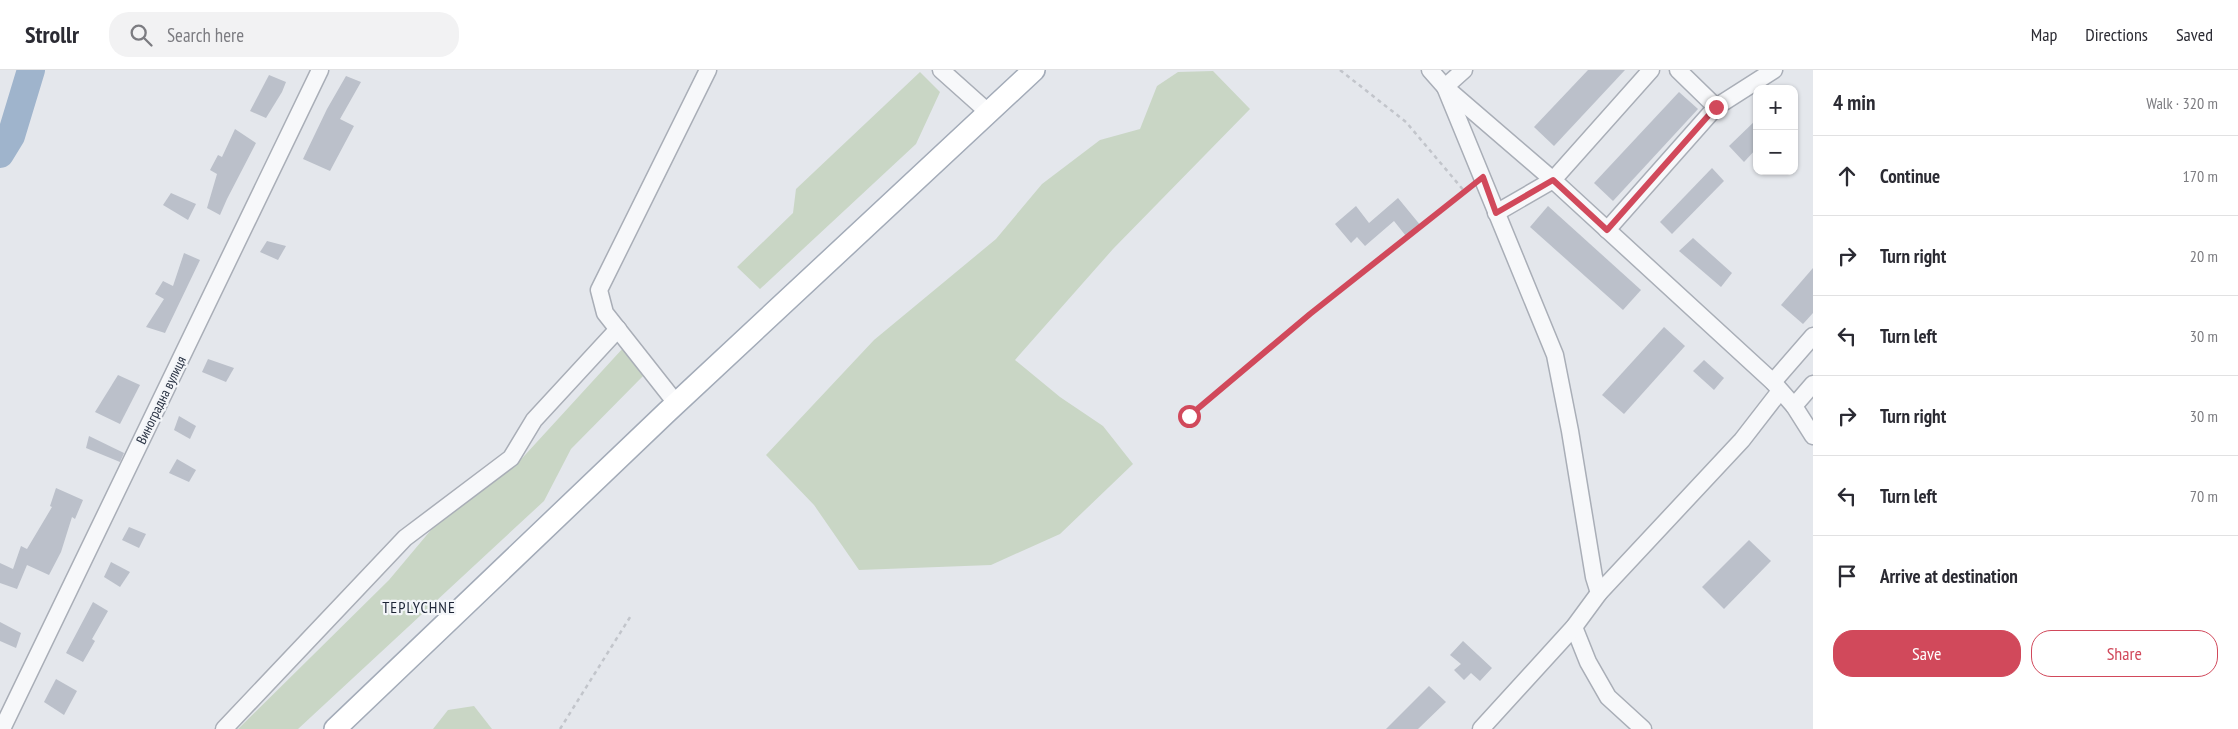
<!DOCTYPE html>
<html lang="en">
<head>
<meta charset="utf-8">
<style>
	body { margin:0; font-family:"PT Sans Narrow",sans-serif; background:#f2f2f3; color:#2b2b33 }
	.controls { position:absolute; right:15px; top:15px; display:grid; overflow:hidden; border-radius:10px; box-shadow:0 1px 4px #0004 }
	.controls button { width:45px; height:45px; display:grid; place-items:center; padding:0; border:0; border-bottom:1px solid #e1e1e2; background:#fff; color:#2b2b33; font:25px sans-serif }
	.stop { position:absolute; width:15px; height:15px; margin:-11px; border:4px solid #d1495b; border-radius:50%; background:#fff }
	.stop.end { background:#d1495b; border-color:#fff; box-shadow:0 1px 5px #0008 }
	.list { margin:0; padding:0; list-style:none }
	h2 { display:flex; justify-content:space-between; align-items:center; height:65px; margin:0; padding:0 20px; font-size:21px }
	h2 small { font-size:16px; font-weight:400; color:#7c7c81 }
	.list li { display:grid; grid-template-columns:32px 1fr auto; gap:15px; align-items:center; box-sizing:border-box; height:80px; padding:0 20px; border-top:1px solid #e1e1e2 }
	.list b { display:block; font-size:19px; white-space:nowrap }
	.list em { font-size:16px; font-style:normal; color:#7c7c81 }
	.actions { display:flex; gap:10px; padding:15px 20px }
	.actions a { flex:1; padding:11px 0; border:1px solid #d1495b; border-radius:20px; text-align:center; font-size:18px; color:#d1495b }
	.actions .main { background:#d1495b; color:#fff }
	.icon { flex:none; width:28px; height:28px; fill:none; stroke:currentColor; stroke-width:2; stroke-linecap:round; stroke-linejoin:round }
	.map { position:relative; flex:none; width:1813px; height:659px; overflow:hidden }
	header { display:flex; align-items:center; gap:30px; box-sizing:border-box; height:70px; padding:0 25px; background:#fff; border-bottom:1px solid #e1e1e2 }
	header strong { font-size:24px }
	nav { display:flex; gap:28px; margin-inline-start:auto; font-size:18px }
	.search { width:350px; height:45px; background:#f2f2f3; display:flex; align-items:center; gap:12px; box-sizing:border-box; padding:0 18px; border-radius:20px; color:#7c7c81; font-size:19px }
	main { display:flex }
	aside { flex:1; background:#fff }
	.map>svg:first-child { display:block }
	.green { fill:#c9d6c5 }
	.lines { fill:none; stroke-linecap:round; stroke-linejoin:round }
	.river { stroke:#9fb4cc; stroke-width:28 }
	.building { fill:#bbc0ca }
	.minor-casing { stroke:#a9aeb7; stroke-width:19 }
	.major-casing { stroke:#a3abb8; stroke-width:24 }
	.path { stroke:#c2c5cb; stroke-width:2.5; stroke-dasharray:4 4; stroke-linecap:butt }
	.minor { stroke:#f7f8fa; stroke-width:16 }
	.major { stroke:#fff; stroke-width:21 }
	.route { stroke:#d1495b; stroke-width:6 }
	.labels { text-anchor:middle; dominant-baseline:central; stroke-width:4.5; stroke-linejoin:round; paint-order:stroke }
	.street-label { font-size:14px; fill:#2b3445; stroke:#f4f6f9 }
	.quarter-label { font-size:16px; letter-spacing:1px; fill:#1d2536; stroke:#f4f6f9 }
</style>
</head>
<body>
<header>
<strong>Strollr</strong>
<div class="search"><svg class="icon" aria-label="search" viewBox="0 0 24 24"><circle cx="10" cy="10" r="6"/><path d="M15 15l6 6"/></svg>Search here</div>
<nav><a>Map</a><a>Directions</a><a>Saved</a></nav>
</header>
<main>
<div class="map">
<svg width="1813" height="659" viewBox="0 0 1813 659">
	<rect width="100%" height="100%" fill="#e4e7ec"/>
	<g class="green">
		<path d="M1213,1L1250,39L1113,179L1015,290L1060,327L1103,356L1133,394L1060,464L991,495L859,500L814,435L766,385L874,270L996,169L1042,114L1100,70L1140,59L1157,16L1178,2Z"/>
		<path d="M920,2L940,22L916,74L760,219L737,197L793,143L796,119Z"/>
		<path d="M624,277L645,304L571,379L544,431L298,659H238L389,510L441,448L514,397Z"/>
		<path d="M474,636L492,659H433L448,640Z"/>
	</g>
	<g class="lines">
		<path class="river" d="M0,84L11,66L31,0"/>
	</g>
	<g class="building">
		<path d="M1588,0H1625L1554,76L1534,57Z"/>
		<path d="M269,5L286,12L282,22L266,48L250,41Z"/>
		<path d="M346,6L361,12L340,49L354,56L330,101L303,89L327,39Z"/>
		<path d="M1679,22L1698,39L1613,131L1594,113Z"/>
		<path d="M1757,49V78L1744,92L1729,76Z"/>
		<path d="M235,59L256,73L227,129L220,145L207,138L217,104L210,100L218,85L222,87Z"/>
		<path d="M1712,98L1724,111L1672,164L1660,152Z"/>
		<path d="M171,123L196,134L188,150L163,135Z"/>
		<path d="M1398,128L1421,156L1406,166L1394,151L1365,176L1357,167L1351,173L1335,154L1356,136L1369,153Z"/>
		<path d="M1548,136L1641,220L1623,240L1530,157Z"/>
		<path d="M1693,168L1732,203L1721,217L1679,181Z"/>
		<path d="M267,171L286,176L278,190L260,182Z"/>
		<path d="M184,183L200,190L165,263L146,257L164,229L155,224L163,211L173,216Z"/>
		<path d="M1813,198V243L1803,254L1781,235Z"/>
		<path d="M1664,257L1685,276L1624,344L1602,325Z"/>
		<path d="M208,289L234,298L226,312L202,302Z"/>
		<path d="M1704,290L1724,308L1714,320L1693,301Z"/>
		<path d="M118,305L140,315L120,354L95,342Z"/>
		<path d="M179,346L196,356L190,369L174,360Z"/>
		<path d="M89,366L124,383L120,392L86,378Z"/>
		<path d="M177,389L196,400L189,412L169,403Z"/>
		<path d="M56,418L83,430L75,449L72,447L61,482L49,505L27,495L17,519L0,513V493L13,499L21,476L27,479L52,437L50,436Z"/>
		<path d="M129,457L146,464L139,478L122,470Z"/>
		<path d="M1749,470L1771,491L1724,539L1702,517Z"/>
		<path d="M111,492L130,502L120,517L104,507Z"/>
		<path d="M93,532L108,541L92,569L95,571L83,592L66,583Z"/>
		<path d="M0,552L21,563L16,578L0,571Z"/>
		<path d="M1463,571L1492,598L1480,611L1471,603L1464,610L1454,600L1461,594L1450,585Z"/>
		<path d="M56,609L77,621L64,645L44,632Z"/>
		<path d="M1429,616L1446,632L1418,659H1386Z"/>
	</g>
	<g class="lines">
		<defs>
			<g id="minor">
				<path d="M941,0L988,42"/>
				<path d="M1430,0L1445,17L1553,110L1773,312L1794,336L1813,314"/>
				<path d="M1464,0L1445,17L1555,285L1570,361L1594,507L1599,523"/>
				<path d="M1716,37L1774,0"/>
				<path d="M1496,143L1553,110L1651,0"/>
				<path d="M1607,160L1716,37L1678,0"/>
				<path d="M1773,312L1813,266"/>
				<path d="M676,333L605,243L599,220L708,0"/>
				<path d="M1794,336L1813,366"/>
				<path d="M1574,557L1588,592L1608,627L1643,659"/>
				<path d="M2,659L320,0"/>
				<path d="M224,659L405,468L511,388L534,350L618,259"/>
				<path d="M1481,659L1574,557L1599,523L1742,370L1780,321"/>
			</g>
			<path id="major" d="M335,659L667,342L1034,0"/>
		</defs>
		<use href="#minor" class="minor-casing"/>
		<use href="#major" class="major-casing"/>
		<g class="path">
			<path d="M1340,0L1406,52L1465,122"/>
			<path d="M1189,346L1310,244L1470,118"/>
			<path d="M560,659L632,544"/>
		</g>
		<use href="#minor" class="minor"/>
		<use href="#major" class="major"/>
	</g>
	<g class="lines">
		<path class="route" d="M1189,346L1310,244L1483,107L1496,143L1553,110L1607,160L1716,37"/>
	</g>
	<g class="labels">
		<g class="street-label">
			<text transform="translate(161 330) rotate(-64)">Виноградна вулиця</text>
		</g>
		<g class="quarter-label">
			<text x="419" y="537">TEPLYCHNE</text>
		</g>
	</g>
</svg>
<div class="controls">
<button>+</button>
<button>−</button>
</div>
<div class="stop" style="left:1189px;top:346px"></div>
<div class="stop end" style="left:1716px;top:37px"></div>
</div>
<aside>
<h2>4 min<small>Walk · 320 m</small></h2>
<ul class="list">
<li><svg class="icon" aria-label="ahead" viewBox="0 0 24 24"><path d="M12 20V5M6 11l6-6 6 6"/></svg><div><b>Continue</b></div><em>170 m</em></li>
<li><svg class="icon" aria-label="right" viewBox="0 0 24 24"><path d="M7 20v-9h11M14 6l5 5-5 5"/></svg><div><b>Turn right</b></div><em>20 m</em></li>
<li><svg class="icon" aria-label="left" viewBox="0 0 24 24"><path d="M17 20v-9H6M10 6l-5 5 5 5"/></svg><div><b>Turn left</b></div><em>30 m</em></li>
<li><svg class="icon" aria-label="right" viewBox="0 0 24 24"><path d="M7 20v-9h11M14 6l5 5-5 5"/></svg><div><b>Turn right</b></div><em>30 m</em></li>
<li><svg class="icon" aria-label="left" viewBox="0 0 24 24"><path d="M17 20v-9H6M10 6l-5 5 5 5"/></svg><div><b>Turn left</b></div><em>70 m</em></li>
<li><svg class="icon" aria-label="arrive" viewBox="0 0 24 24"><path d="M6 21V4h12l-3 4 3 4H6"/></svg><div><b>Arrive at destination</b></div></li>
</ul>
<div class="actions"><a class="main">Save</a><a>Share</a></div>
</aside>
</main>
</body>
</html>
